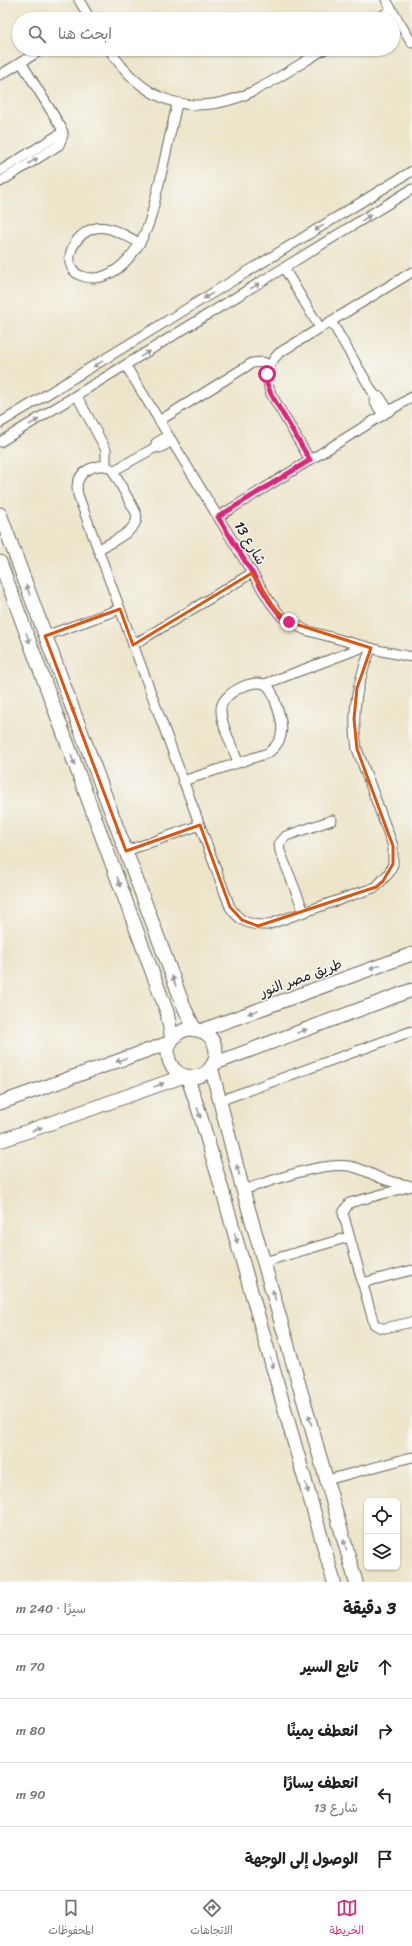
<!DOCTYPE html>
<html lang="ar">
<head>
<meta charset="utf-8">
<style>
	body { margin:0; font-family:Sriracha,"Playpen Sans Arabic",sans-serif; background:#f6f6f6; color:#202124; direction:rtl }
	.controls { position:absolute; right:12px; bottom:12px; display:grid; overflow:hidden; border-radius:6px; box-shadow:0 1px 3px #0004 }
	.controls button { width:36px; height:36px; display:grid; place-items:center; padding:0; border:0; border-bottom:1px solid #e0e0e0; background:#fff; color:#202124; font:20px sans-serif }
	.stop { position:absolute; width:12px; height:12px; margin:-9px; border:3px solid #db2777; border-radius:50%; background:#fff }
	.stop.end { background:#db2777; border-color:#fff; box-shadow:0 1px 4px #0008 }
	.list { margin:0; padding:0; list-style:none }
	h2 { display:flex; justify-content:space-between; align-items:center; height:52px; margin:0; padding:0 16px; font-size:17px }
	h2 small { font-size:13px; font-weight:400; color:#757577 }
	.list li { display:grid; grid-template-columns:26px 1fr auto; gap:12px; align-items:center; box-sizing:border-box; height:64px; padding:0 16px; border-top:1px solid #e0e0e0 }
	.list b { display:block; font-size:15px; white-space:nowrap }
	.list p { margin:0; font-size:13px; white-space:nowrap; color:#757577 }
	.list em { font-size:13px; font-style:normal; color:#757577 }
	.icon { flex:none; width:22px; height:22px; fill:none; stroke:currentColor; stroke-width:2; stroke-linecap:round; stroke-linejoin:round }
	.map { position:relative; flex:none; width:412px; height:1582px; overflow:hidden; direction:ltr }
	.search { position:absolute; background:#fff; box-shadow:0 1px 3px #0004; left:12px; right:12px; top:12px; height:44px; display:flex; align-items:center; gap:10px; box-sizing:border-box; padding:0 14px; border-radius:22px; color:#757577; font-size:15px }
	.sheet { height:308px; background:#fff }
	nav { display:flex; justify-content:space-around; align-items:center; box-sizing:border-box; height:56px; border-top:1px solid #e0e0e0; background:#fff; font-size:11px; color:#757577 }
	nav a { display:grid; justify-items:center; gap:2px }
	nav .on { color:#db2777 }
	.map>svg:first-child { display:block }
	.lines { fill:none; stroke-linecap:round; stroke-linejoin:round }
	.street-casing { stroke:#656259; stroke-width:11 }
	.secondary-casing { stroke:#656259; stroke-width:15 }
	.street { stroke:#fff; stroke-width:9 }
	.secondary { stroke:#fff; stroke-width:13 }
	.oneway { fill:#999 }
	.route { stroke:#db2777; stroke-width:5 }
	.marked { fill:none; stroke:#de560d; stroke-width:3; stroke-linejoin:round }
	.labels { text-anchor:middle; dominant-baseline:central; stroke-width:3; stroke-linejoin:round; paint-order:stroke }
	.street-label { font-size:14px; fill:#1c1c1c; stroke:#f6f6f2 }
</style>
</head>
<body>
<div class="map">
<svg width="412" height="1582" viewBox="0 0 412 1582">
	<rect width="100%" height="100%" fill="#f6f6f2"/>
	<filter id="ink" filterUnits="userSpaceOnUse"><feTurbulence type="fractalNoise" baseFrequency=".025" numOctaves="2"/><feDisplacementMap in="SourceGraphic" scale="8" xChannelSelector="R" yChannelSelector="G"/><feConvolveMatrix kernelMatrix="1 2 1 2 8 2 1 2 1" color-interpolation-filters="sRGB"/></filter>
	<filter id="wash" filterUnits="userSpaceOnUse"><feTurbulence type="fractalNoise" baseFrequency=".012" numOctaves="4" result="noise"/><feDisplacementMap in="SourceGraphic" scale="16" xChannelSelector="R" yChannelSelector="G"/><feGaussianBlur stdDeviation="0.9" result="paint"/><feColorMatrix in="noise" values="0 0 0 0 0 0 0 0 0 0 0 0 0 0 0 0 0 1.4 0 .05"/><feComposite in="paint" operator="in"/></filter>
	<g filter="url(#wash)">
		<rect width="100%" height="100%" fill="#ede5ca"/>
	</g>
	<g filter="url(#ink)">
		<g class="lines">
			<defs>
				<g id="street">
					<path d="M79,0L90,19"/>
					<path d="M386,0L412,43"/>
					<path d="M376,19L392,10"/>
					<path d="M109,49C140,96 181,117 237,98C265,88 298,65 325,49"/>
					<path d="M0,75L43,49"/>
					<path d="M0,171L63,132"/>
					<path d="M0,182L59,145L63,135L61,127L21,62"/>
					<path d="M140,243C129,238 118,230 106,228C75,223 54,270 85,277C114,284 138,251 147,228C153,214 155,198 159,184C165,157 171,130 177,104"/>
					<path d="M284,268L320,328"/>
					<path d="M331,321L375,396"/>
					<path d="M126,366L270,602L281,616L305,630L382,651L412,657"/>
					<path d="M77,396L106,450V466"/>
					<path d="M383,415L374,401L375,396L380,397L389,411"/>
					<path d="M159,421L252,363L263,362L269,365"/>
					<path d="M0,423L412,171"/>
					<path d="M168,436L156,443V447L160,448L172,441"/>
					<path d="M0,442L412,189"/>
					<path d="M310,460L271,394C265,378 267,365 279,353L412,272"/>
					<path d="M113,471L156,447"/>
					<path d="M218,517L412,397"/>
					<path d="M98,550C110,542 142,530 136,513L113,471C105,460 84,468 79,479C76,484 77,489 78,495L230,907C239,921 250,926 267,925L376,887L389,873L393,864V846L357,749C351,710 357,684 371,648"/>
					<path d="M45,636L120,609"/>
					<path d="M133,645L252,573"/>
					<path d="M265,684L366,646"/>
					<path d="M183,781L268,753C287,739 283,723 276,704C274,697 272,689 266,685C254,677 220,694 221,710C221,725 233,748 238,762"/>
					<path d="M126,851L200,825"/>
					<path d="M304,912L280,851L279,844L286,836L332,820"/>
					<path d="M219,1101L412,1031"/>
					<path d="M412,1186L349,1203L343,1213L374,1324L381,1328H385L412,1322"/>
					<path d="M243,1190C272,1181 320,1162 349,1166C362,1168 372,1175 383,1179C391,1182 400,1184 408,1185"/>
					<path d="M264,1262L349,1237"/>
					<path d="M362,1283L412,1270"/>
					<path d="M327,1480L412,1457"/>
				</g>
				<g id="secondary">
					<path d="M0,514L184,1007L195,1030"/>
					<path d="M0,562L167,1012L172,1040"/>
					<circle cx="192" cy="1053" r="24"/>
					<path d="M200,1031L412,954"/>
					<path d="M213,1064L412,990"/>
					<path d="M211,1067L243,1190L356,1582"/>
					<path d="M187,1076L199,1111L223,1193L334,1582"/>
					<path d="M0,1103L171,1042"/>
					<path d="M0,1141L184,1076"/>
				</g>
			</defs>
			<use href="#street" class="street-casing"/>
			<use href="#secondary" class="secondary-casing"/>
			<use href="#street" class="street"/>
			<use href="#secondary" class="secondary"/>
		</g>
		<defs><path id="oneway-solid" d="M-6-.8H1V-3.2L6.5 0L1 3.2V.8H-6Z"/></defs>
		<g class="oneway">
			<use href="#oneway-solid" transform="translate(33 161) rotate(-32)"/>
			<use href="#oneway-solid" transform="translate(366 218) rotate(-32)"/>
			<use href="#oneway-solid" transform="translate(319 228) rotate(148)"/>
			<use href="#oneway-solid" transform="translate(255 286) rotate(-32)"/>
			<use href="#oneway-solid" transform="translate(208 296) rotate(149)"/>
			<use href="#oneway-solid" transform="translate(145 354) rotate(-32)"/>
			<use href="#oneway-solid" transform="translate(98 364) rotate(149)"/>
			<use href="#oneway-solid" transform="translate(34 422) rotate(-31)"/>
			<use href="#oneway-solid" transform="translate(28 590) rotate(-110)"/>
			<use href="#oneway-solid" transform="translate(28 638) rotate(70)"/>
			<use href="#oneway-solid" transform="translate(74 712) rotate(-110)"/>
			<use href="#oneway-solid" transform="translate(73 760) rotate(70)"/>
			<use href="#oneway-solid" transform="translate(119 833) rotate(-110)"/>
			<use href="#oneway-solid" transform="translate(119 882) rotate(70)"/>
			<use href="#oneway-solid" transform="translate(375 967) rotate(160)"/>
			<use href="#oneway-solid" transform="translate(174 981) rotate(-110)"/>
			<use href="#oneway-solid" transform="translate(253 1012) rotate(160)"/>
			<use href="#oneway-solid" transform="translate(302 1031) rotate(-21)"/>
			<use href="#oneway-solid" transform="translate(121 1060) rotate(160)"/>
			<use href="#oneway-solid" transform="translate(159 1085) rotate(-20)"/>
			<use href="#oneway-solid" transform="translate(199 1113) rotate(72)"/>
			<use href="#oneway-solid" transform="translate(37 1129) rotate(-20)"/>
			<use href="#oneway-solid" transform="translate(238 1170) rotate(-106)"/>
			<use href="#oneway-solid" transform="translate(236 1238) rotate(74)"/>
			<use href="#oneway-solid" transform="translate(274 1295) rotate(-106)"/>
			<use href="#oneway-solid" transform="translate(272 1363) rotate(74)"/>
			<use href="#oneway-solid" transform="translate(310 1420) rotate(-106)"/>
			<use href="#oneway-solid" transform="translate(307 1488) rotate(74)"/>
			<use href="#oneway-solid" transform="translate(345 1545) rotate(-106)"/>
		</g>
	</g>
	<g class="lines" filter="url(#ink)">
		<path class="route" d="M267,374V384L271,394L310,460L218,517L270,602L281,616L289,622"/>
	</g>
	<path class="marked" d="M252,573L275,610L289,622L371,648L357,688L354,719L357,749L393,846V864L383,881L376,887L258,926L242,920L230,907L200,825L126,851L45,636L120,609L133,645Z"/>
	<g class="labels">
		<g class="street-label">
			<text transform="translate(250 543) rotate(59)">شارع 13</text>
			<text transform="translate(301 978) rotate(-20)">طريق مصر النور</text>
		</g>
	</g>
</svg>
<div class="controls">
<button><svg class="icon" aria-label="locate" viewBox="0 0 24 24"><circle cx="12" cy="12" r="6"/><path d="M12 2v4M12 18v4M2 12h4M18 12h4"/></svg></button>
<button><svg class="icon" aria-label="layers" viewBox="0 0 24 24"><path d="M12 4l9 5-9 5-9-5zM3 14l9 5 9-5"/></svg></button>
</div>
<div class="stop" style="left:267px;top:374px"></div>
<div class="stop end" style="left:289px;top:622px"></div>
<div class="search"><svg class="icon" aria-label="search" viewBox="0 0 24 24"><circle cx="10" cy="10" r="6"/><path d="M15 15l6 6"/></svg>ابحث هنا</div>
</div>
<section class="sheet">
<h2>3 دقيقة<small>سيرًا · 240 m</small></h2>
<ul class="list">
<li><svg class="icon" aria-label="ahead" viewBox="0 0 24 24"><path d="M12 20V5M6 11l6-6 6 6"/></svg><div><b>تابع السير</b></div><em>70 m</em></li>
<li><svg class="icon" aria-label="right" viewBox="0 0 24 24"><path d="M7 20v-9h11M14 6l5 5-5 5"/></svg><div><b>انعطف يمينًا</b></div><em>80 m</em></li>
<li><svg class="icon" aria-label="left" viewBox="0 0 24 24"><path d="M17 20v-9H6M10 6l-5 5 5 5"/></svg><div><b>انعطف يسارًا</b><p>شارع 13</p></div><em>90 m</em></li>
<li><svg class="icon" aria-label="arrive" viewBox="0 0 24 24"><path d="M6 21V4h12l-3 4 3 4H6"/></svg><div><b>الوصول إلى الوجهة</b></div></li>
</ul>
</section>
<nav>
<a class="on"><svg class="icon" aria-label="map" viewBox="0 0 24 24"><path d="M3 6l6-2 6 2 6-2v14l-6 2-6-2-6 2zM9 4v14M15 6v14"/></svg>الخريطة</a>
<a><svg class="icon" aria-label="directions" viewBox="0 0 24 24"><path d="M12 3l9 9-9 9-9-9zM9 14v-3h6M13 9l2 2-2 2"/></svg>الاتجاهات</a>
<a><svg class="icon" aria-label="saved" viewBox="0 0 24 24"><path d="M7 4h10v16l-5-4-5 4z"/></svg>المحفوظات</a>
</nav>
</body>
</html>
